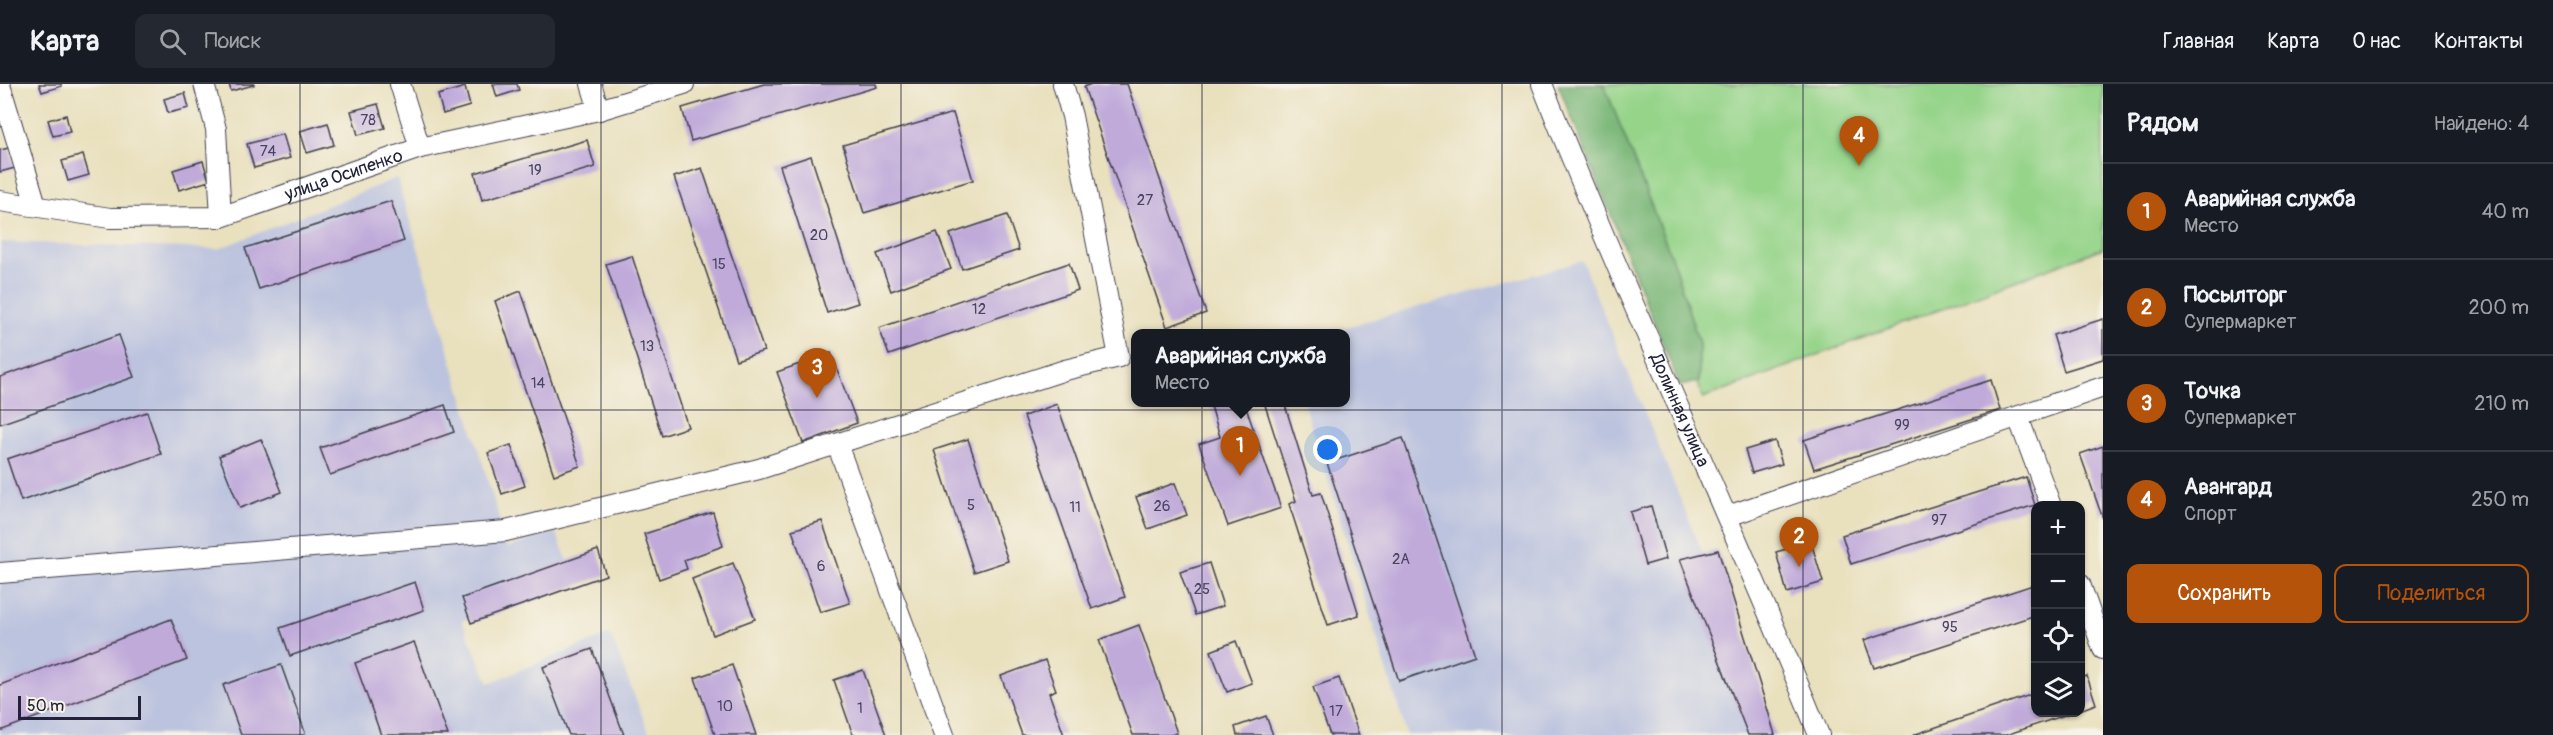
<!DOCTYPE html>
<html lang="ru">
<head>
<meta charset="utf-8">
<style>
	body { margin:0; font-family:Pangolin,sans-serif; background:#242831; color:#f1f3f6 }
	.controls { position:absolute; right:18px; bottom:18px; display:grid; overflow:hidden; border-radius:12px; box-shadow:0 2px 4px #0004 }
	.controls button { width:54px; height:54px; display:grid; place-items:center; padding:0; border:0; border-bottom:2px solid #363941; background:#171b24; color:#f1f3f6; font:30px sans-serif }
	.scale { position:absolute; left:18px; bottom:15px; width:123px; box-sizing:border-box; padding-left:6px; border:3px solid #22223b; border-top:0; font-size:16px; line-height:21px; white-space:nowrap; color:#22223b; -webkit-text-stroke:4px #f7f3e8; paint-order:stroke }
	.you { position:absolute; left:1328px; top:366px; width:21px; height:21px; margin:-15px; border:4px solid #fff; border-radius:50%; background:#1a73e8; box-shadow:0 0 0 9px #1a73e833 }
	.badge { display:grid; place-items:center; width:39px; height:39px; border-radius:50%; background:#b45309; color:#fff; font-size:20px; font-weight:700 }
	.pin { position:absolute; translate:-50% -50px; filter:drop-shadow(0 2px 3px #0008) }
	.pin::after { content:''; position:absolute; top:32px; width:21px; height:18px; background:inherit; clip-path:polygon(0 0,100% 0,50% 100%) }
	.popup { position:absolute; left:1131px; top:245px; width:219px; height:78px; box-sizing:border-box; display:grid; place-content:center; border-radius:12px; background:#171b24; filter:drop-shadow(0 2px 4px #0005); font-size:20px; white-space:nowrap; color:#9ea1a6 }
	.popup b { font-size:22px; color:#f1f3f6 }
	.popup::after { content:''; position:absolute; left:50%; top:100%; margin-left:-12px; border:12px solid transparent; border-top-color:#171b24 }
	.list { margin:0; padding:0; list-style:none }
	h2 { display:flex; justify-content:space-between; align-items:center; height:78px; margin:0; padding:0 24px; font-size:26px }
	h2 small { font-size:20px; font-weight:400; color:#9ea1a6 }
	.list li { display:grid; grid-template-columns:39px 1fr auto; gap:18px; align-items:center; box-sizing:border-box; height:96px; padding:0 24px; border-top:2px solid #363941 }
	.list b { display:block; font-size:22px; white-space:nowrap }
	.list p { margin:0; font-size:20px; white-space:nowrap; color:#9ea1a6 }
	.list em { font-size:20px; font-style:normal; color:#9ea1a6 }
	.actions { display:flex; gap:12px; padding:18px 24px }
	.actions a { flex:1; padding:14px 0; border:2px solid #b45309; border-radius:12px; text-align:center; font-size:21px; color:#b45309 }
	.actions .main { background:#b45309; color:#fff }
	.icon { flex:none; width:33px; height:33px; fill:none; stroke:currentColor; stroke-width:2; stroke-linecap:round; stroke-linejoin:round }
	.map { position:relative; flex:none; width:2103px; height:651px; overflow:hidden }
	header { display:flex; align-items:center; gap:36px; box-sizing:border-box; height:84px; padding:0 30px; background:#171b24; border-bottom:2px solid #363941 }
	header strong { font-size:28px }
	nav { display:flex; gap:33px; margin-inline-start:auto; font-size:21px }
	.search { width:420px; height:54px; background:#242831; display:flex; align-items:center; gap:15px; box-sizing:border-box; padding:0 21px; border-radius:12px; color:#9ea1a6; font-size:22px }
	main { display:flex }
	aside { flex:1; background:#171b24 }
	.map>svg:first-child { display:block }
	.industrial { fill:#bcc3de }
	.green { fill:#96d48a; stroke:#5c7b62; stroke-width:1.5 }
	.forest { fill:#78b676; stroke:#4d6c58; stroke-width:1.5 }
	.building { fill:#c0aada }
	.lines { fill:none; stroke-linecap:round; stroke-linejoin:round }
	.minor-casing { stroke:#403e4e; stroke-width:22 }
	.minor { stroke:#fff; stroke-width:20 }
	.grid { fill:none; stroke:#22223b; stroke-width:1.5; stroke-opacity:0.55 }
	.labels { text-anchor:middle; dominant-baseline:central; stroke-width:4.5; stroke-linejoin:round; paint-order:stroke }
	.number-label { font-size:15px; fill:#4a4463 }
	.street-label { font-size:18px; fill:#22223b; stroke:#f7f3e8 }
</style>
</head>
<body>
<header>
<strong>Карта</strong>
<div class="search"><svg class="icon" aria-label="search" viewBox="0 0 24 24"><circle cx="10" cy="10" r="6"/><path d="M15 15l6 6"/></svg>Поиск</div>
<nav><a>Главная</a><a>Карта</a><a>О нас</a><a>Контакты</a></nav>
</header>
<main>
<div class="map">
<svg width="2103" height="651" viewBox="0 0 2103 651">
	<rect width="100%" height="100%" fill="#f7f3e8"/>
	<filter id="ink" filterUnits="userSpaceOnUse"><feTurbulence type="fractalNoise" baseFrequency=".0167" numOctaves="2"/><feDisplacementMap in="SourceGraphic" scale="12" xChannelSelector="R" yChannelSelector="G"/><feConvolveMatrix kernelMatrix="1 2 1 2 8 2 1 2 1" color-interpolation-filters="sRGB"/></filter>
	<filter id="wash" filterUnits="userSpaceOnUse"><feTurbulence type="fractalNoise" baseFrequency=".008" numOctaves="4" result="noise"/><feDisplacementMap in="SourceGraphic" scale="24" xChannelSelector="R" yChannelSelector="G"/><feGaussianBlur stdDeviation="1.35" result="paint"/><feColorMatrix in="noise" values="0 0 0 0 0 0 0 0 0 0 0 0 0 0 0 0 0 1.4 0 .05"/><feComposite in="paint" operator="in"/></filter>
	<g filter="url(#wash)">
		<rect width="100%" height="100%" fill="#e9e0bd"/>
		<g class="industrial">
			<path d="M397,94L508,464L555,447L574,491L462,537L489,599L610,550L650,651H0V158L218,165Z"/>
			<path d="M1582,177L1768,627L1775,651H1407L1304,319L1345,318V249H1325Z"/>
		</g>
		<path class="green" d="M1583,0H2103V164L1703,314Z"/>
		<path class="forest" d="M1558,0H1604L1674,180L1699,259V298L1680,302Z"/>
		<g id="blocks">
			<g class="building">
				<path d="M39,0H61L62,2L42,8Z"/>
				<path d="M229,0H254V1L231,7Z"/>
				<path d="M493,0H517L519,6L497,13Z"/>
				<path d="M764,0H876L877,3L691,57L682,24Z"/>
				<path d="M1091,0H1127L1206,229L1167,243L1084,3Z"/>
				<path d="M465,3L470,22L443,30L438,11Z"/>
				<path d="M185,9L189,24L168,29L164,15Z"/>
				<path d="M378,20L385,44L358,51L351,27Z"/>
				<path d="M953,29L973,96L864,129L843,61Z"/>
				<path d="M66,31L70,48L53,52L48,36Z"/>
				<path d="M328,39L334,61L307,69L300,47Z"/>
				<path d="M283,50L290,74L254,84L247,60Z"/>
				<path d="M587,56L595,83L482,116L475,89Z"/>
				<path d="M9,64L15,84L0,88V66Z"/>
				<path d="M83,71L89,91L68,97L62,77Z"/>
				<path d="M811,72L858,219L827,229L780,82Z"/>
				<path d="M203,77L209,97L179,106L173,86Z"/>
				<path d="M702,84L764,267L736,276L674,93Z"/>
				<path d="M391,117L404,157L259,205L245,164Z"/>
				<path d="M1007,131L1019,166L962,185L950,150Z"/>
				<path d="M937,148L951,185L891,207L877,170Z"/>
				<path d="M632,172L688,343L662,352L606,180Z"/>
				<path d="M1069,179L1078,206L889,271L879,244Z"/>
				<path d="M521,207L580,382L554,391L495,217Z"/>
				<path d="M2103,235V275L2064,287L2053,251Z"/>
				<path d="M119,251L134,293L0,340V293Z"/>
				<path d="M831,269L857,339L803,359L777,288Z"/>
				<path d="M1991,296L2000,326L1814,385L1804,356Z"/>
				<path d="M1210,318H1244L1281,424L1228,442L1199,360L1220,353Z"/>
				<path d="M1264,318H1284L1313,411L1321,409L1359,531L1328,541L1289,420L1296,417Z"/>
				<path d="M1057,320L1125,513L1092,525L1024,332Z"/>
				<path d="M445,321L454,348L330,391L320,364Z"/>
				<path d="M147,328L161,370L21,417L7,375Z"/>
				<path d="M1403,354L1475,571L1399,597L1327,379Z"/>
				<path d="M261,355L282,408L240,424L219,372Z"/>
				<path d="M968,355L1008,477L974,488L934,366Z"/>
				<path d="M1775,357L1782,380L1752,389L1745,366Z"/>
				<path d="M511,361L525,402L502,410L488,369Z"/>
				<path d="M2103,362V435L2080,370Z"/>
				<path d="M2026,393L2035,421L1851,480L1842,451Z"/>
				<path d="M1175,399L1187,431L1148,445L1136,413Z"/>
				<path d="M1651,422L1666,475L1645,481L1630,428Z"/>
				<path d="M713,428L723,462L684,476L687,485L659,495L644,450Z"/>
				<path d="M822,437L850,519L820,528L792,446Z"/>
				<path d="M1811,458L1823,498L1787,509L1776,468Z"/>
				<path d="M598,466L606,491L471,539L462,514Z"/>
				<path d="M1718,466L1768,627L1775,651H1748L1680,475Z"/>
				<path d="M733,479L755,535L713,551L692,495Z"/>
				<path d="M1209,479L1223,522L1195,531L1180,488Z"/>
				<path d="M415,498L424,526L290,572L280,544Z"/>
				<path d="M2036,500V531L1874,584L1864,556Z"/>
				<path d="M171,535L187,576L0,647V601Z"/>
				<path d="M1139,541L1177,649L1171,651H1133L1099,556Z"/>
				<path d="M1236,557L1252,599L1227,608L1211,567Z"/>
				<path d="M414,558L448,651H381L355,579Z"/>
				<path d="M592,565L624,651H569L543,583Z"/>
				<path d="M1045,576L1056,606L1049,609L1064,651H1022L1001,592Z"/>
				<path d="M281,581L306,651H241L223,601Z"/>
				<path d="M732,581L756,651H715L695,594Z"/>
				<path d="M863,586L886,651H853L834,596Z"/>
				<path d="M2087,592L2096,620L2080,626V594Z"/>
				<path d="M1339,594L1359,651H1330L1313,603Z"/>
				<path d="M2036,609V628L2071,629L2006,651H1913Z"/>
				<path d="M1266,632L1273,651H1237L1235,643Z"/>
			</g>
		</g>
	</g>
	<g filter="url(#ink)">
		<use href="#blocks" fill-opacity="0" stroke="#403e4e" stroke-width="1.5"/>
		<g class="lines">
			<defs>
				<g id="minor">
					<path d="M204,0L216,45L221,133"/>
					<path d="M400,0L420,64"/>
					<path d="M591,0L599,26"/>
					<path id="s1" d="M1542,0C1628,220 1731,432 1819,651"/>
					<path d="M0,1L36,121"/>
					<path id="s2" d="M0,117L110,134L221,133L420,64L599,26L684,0"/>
					<path d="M2018,333L2051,422"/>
					<path d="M837,360L944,651"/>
					<path d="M1728,432L2103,303"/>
					<path d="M0,489L506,447L759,385L1065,286L1119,273L1072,32L1063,0"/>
					<path d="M2080,500L2103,565"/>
				</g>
			</defs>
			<use href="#minor" class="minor-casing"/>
			<use href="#minor" class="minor"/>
		</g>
	</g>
	<path class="grid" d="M300,0V651M601,0V651M901,0V651M1202,0V651M1502,0V651M1803,0V651M0,326H2103"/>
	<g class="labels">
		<g class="number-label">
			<text x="368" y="36">78</text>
			<text x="268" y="67">74</text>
			<text x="535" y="86">19</text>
			<text x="1145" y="116">27</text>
			<text x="819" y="151">20</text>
			<text x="719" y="180">15</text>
			<text x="979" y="225">12</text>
			<text x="647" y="262">13</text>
			<text x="538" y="299">14</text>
			<text x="1902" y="341">99</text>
			<text x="971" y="421">5</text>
			<text x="1162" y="422">26</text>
			<text x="1075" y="423">11</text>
			<text x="1939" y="436">97</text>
			<text x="1401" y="475">2А</text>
			<text x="821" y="482">6</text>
			<text x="1202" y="505">25</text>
			<text x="1950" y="543">95</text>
			<text x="725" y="622">10</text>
			<text x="860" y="624">1</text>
			<text x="1336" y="627">17</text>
		</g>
		<g class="street-label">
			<text stroke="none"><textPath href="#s2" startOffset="352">улица Осипенко</textPath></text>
			<text stroke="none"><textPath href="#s1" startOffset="354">Долинная улица</textPath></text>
		</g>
	</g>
</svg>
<div class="controls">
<button>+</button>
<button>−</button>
<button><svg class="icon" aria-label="locate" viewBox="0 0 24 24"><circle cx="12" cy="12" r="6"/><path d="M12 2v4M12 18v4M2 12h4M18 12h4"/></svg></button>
<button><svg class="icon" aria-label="layers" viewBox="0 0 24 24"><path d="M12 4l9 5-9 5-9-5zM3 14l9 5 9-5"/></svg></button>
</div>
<div class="scale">50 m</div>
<div class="you"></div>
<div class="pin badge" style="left:1240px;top:392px">1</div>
<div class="popup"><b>Аварийная служба</b>Место</div>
<div class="pin badge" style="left:1799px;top:483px">2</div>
<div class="pin badge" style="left:817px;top:314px">3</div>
<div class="pin badge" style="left:1859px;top:82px">4</div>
</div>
<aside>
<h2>Рядом<small>Найдено: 4</small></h2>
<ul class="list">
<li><span class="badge">1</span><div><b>Аварийная служба</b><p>Место</p></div><em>40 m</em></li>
<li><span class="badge">2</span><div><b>Посылторг</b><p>Супермаркет</p></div><em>200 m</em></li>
<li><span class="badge">3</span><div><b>Точка</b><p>Супермаркет</p></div><em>210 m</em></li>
<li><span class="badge">4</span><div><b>Авангард</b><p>Спорт</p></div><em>250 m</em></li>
</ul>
<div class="actions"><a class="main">Сохранить</a><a>Поделиться</a></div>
</aside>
</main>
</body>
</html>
